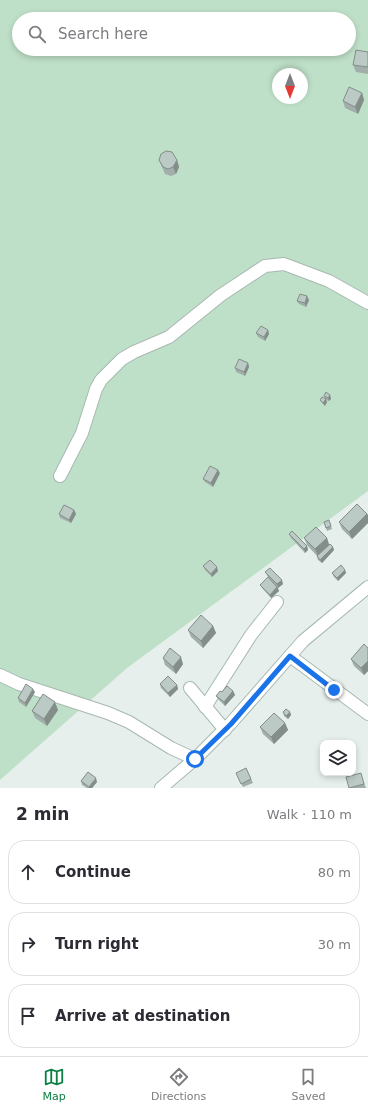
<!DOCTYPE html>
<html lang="en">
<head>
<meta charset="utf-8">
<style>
	body { margin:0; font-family:"DejaVu Sans",sans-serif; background:#f2f2f3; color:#2b2b33 }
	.controls { position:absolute; right:12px; bottom:12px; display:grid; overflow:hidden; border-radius:8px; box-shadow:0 2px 6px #0003 }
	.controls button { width:36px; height:36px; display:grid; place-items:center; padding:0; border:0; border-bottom:1px solid #e1e1e2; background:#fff; color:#2b2b33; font:20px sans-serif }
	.compass { position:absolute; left:272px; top:68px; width:36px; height:36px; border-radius:50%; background:#fff; box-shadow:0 2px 6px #0003; rotate:180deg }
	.stop { position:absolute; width:12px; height:12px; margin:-9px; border:3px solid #1a73e8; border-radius:50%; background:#fff }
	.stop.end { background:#1a73e8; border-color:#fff; box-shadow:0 1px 4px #0008 }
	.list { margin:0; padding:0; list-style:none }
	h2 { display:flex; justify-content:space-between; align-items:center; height:52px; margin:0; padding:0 16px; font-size:17px }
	h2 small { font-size:13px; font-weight:400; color:#7c7c81 }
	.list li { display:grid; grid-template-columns:26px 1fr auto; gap:12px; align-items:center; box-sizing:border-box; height:64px; margin:0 8px 8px; padding:0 8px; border:1px solid #e1e1e2; border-radius:16px }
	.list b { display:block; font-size:15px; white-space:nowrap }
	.list em { font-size:13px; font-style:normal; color:#7c7c81 }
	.icon { flex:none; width:22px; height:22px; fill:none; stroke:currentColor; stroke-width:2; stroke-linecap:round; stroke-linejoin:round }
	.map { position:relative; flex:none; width:368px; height:788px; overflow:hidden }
	.search { position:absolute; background:#fff; box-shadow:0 2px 6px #0003; left:12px; right:12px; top:12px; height:44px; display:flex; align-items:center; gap:10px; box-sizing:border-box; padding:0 14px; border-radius:22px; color:#7c7c81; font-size:15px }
	.sheet { height:268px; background:#fff }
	nav { display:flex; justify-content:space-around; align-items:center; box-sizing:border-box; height:56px; border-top:1px solid #e1e1e2; background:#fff; font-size:11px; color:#7c7c81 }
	nav a { display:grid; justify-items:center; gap:2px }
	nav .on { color:#0b8043 }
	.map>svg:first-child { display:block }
	.green { fill:#bfe0c8; fill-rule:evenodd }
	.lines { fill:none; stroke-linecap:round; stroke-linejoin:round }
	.minor-casing { stroke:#a8b8b2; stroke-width:14 }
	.minor { stroke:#fff; stroke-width:12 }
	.wall { fill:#a1aea9 }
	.shaded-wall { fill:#838d89 }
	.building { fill:#bbcac4; stroke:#838d89 }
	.route { stroke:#1a73e8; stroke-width:5 }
</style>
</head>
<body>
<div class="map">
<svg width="368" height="788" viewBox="0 0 368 788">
	<rect width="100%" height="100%" fill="#e6efeb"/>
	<path class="green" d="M0,0H368V491L127,668L0,780ZM19,19H349V49H19ZM278,74H302V98H278Z"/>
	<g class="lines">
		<defs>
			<g id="minor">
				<path d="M60,476L82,433L96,389L101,380L122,359L134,352L169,337L221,295L265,266L284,264L329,281L368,303"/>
				<path d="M290,656L368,714"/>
				<path d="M0,675L19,684L108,713L129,722L171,748L195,759"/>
				<path d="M190,688L225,730"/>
				<path d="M205,707L251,635L277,602"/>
				<path d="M161,788L195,759L231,723L303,641L368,587"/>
			</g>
		</defs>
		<use href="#minor" class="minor-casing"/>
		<use href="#minor" class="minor"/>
	</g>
	<g class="wall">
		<path d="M368,52V74L356,72L353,65Z"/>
		<path d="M362,93L364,100L358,114L345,108L343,101Z"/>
		<path d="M159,160H177L179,167L176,174L171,176L165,174Z"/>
		<path d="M309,300L306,307L299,304L297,301Z"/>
		<path d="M268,330L269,334L265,341L258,337L256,333Z"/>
		<path d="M248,363L249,367L245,376L236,372L235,368Z"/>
		<path d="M330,395L331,399L329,401L326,400L327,402L325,406L322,403L320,400L325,398L324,396Z"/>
		<path d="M220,473L213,487L205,482L203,479Z"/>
		<path d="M74,510L76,514L71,523L60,518L59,514Z"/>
		<path d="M367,514L368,515V523L352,539L342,529L339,522Z"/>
		<path d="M324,522L331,526L332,529L327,531Z"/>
		<path d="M289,534L307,546L308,550L305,553L291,538Z"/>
		<path d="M304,538H327L329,544L333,547L334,550L322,563L318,560L317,556L307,545Z"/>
		<path d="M203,566L218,571L212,577L205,570Z"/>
		<path d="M345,570L346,573L338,581L334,577L332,573Z"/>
		<path d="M265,572L283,584L278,588L279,591L271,598L262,588L260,585L268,577Z"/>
		<path d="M213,626L216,633L203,648L191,637L188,630Z"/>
		<path d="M368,648V671L364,675L354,666L351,659Z"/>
		<path d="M163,658L183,664L176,674L165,665Z"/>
		<path d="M160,684L177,685L178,689L170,697L161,688Z"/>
		<path d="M233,691L235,695L225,706L218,699L216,696L222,692Z"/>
		<path d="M35,692L26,707L19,702L18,698Z"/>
		<path d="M58,710L47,726L35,718L32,711Z"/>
		<path d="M283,712H290L291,715L288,719L284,716Z"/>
		<path d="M285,723L288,730L274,744L263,734L260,727Z"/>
		<path d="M246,768L253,783L243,787L236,773Z"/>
		<path d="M363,780L366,788H349Z"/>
		<path d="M81,781L97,782L92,788H87L82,785Z"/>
	</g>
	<g class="shaded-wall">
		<path d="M362,93L364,100L358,114L355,107Z"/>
		<path d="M177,160L179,167L176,174L173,167Z"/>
		<path d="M307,296L309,300L306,307L305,303Z"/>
		<path d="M268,330L269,334L265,341L264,337Z"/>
		<path d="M248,363L249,367L245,376L244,372Z"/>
		<path d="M330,395L331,399L329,401L328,398Z"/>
		<path d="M326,399L327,402L325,406L323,403Z"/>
		<path d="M218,470L220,473L213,487L211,483Z"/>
		<path d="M74,510L76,514L71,523L69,520Z"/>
		<path d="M367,514L368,515V523L352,539L349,532Z"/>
		<path d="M327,538L329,545L318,556L315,549Z"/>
		<path d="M307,546L308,550L305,553L304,549Z"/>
		<path d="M333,547L334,550L322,563L320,560Z"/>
		<path d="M217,567L218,571L212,577L211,574Z"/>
		<path d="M345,570L346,573L338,581L337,578Z"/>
		<path d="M282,580L283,584L278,588L277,584Z"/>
		<path d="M277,587L279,591L271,598L270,595Z"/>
		<path d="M213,626L216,633L203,648L201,641Z"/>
		<path d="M181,657L183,664L176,674L173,667Z"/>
		<path d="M368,661V671L364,675L361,668Z"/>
		<path d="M177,685L178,689L170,697L168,693Z"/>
		<path d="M33,689L35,692L26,707L25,703Z"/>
		<path d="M233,691L235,695L225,706L224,702Z"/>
		<path d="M55,702L58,710L47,726L44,719Z"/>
		<path d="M290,712L291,715L288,719L286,716Z"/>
		<path d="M285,723L288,730L274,744L271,737Z"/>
		<path d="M96,778L97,782L92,788H89V787Z"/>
	</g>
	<g class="building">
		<path d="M356,50L368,52V67L353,65Z"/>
		<path d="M349,87L362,93L355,107L343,101Z"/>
		<path d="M166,151L172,152L177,160L173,167L168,169L163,167L159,160L161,154Z"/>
		<path d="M300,294L307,296L305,303L297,301Z"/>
		<path d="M261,326L268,330L264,337L256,333Z"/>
		<path d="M239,359L248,363L244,372L235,368Z"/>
		<path d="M326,392L330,395L328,398L324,396Z"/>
		<path d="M322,397L326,399L323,403L320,400Z"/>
		<path d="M210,466L218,470L211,483L203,479Z"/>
		<path d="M357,504L367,514L349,532L339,522Z"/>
		<path d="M64,505L74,510L69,520L59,514Z"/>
		<path d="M329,520L331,526L326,528L324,522Z"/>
		<path d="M316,527L327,538L315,549L304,538Z"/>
		<path d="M292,531L307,546L304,549L289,534Z"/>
		<path d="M330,544L333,547L320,560L317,556Z"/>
		<path d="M210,560L217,567L211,574L203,566Z"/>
		<path d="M341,565L345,570L337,578L332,573Z"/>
		<path d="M270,568L282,580L277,584L265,572Z"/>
		<path d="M268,577L277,587L270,595L260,585Z"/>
		<path d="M201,615L213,626L201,641L188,630Z"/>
		<path d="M364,644L368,648V661L361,668L351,659Z"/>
		<path d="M170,648L181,657L173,667L163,658Z"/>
		<path d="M168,676L177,685L168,693L160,684Z"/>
		<path d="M26,684L33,689L25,703L18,698Z"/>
		<path d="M227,686L233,691L224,702L216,696L220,691L222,692Z"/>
		<path d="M43,694L55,702L44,719L32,711Z"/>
		<path d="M286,709L290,712L286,716L283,712Z"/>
		<path d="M274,713L285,723L271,737L260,727Z"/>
		<path d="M246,768L251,779L241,784L236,773Z"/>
		<path d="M88,772L96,778L89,787L81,781Z"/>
		<path d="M361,773L364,784L349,788L346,777Z"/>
	</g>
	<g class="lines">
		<path class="route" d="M195,759L231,724L290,656L334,690"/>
	</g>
</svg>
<div class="controls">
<button><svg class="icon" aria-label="layers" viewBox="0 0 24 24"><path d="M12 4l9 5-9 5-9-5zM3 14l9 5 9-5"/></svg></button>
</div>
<svg class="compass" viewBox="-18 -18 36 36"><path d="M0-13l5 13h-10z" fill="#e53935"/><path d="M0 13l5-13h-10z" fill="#7c7c81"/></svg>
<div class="stop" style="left:195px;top:759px"></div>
<div class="stop end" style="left:334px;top:690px"></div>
<div class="search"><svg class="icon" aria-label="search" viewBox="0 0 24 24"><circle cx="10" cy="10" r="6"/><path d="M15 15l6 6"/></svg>Search here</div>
</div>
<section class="sheet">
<h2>2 min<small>Walk · 110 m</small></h2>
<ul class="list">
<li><svg class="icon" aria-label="ahead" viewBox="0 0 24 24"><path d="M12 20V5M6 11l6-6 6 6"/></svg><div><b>Continue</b></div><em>80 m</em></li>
<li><svg class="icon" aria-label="right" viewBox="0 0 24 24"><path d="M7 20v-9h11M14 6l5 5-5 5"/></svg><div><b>Turn right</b></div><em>30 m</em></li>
<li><svg class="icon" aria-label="arrive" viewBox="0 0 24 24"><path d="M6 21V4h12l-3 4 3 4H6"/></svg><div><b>Arrive at destination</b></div></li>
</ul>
</section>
<nav>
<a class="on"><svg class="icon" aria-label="map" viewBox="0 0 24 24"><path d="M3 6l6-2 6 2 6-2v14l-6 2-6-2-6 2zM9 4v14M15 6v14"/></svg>Map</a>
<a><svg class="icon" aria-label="directions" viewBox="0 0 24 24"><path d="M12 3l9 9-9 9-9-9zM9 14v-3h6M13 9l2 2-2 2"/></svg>Directions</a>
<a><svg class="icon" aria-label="saved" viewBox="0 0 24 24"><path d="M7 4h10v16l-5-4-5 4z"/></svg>Saved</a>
</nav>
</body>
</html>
